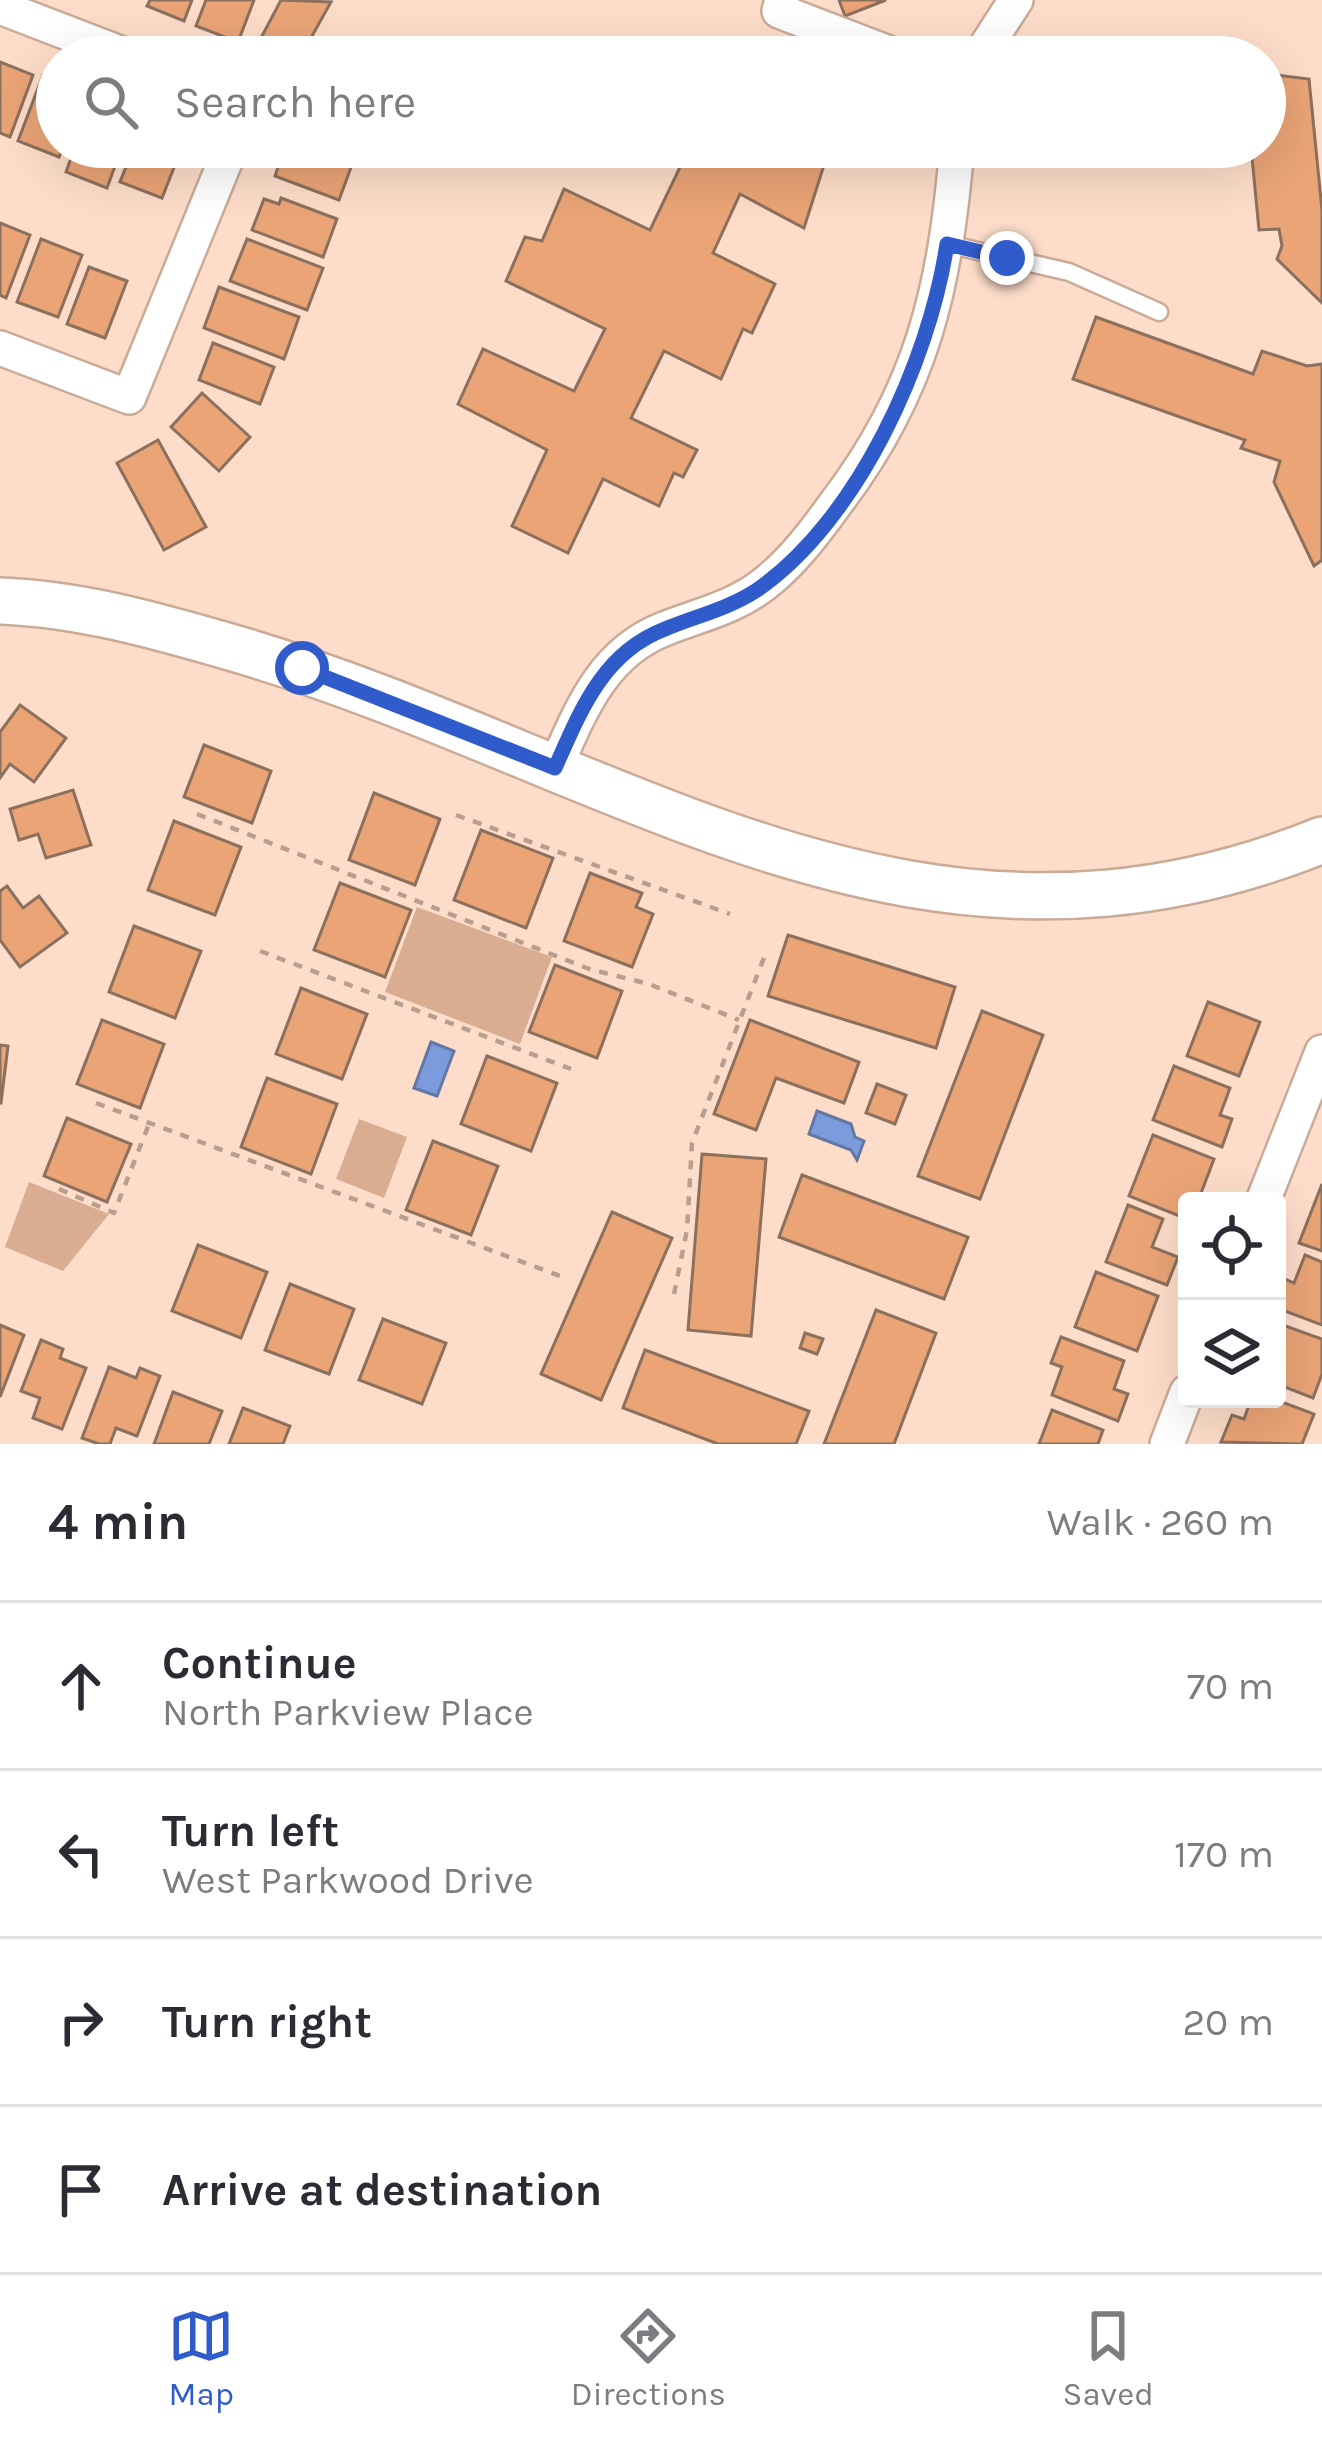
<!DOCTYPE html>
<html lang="en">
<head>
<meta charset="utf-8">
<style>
	body { margin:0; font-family:Karla,sans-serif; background:#f7f7f7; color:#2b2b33 }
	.controls { position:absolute; right:36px; bottom:36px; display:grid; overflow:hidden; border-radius:12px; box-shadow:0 12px 48px #0002 }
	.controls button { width:108px; height:108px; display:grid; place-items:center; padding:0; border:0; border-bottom:3px solid #e1e1e2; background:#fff; color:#2b2b33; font:60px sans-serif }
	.stop { position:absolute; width:36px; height:36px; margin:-27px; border:9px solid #305ccb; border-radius:50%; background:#fff }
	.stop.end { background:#305ccb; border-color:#fff; box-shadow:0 3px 12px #0008 }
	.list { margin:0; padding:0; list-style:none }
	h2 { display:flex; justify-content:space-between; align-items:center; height:156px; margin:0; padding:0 48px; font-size:51px }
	h2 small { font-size:39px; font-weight:400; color:#7c7c81 }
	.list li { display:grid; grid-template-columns:78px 1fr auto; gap:36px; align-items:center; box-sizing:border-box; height:168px; padding:0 48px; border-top:3px solid #e1e1e2 }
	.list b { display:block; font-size:45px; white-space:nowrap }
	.list p { margin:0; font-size:39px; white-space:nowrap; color:#7c7c81 }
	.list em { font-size:39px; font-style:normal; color:#7c7c81 }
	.icon { flex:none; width:66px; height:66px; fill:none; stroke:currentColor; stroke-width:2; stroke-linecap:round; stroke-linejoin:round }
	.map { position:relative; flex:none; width:1322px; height:1444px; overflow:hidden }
	.search { position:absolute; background:#fff; box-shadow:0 12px 48px #0002; left:36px; right:36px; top:36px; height:132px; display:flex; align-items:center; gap:30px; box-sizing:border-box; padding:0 42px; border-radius:66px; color:#7c7c81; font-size:45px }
	.sheet { height:828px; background:#fff }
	nav { display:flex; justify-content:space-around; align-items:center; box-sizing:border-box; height:168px; border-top:3px solid #e1e1e2; background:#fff; font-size:33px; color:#7c7c81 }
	nav a { display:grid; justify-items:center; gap:6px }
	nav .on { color:#305ccb }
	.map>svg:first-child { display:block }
	.green { fill:#d8ad91 }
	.water { fill:#7c9bdd; stroke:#6577a3; stroke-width:3 }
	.building { fill:#eaa476; stroke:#8c705e; stroke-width:3 }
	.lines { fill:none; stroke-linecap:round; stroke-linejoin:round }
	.lane-casing { stroke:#c9ab98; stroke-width:21 }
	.street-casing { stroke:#c9ab98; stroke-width:38 }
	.secondary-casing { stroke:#c9ab98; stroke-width:50 }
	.path { stroke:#b89e8f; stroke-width:4.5; stroke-dasharray:9 9; stroke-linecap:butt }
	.lane { stroke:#fff; stroke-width:16 }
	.street { stroke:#fff; stroke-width:33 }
	.secondary { stroke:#fff; stroke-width:45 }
	.route { stroke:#305ccb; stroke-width:15 }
</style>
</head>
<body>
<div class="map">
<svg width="1322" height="1444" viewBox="0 0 1322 1444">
	<rect width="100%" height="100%" fill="#fdddc9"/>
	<g class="green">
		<path d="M417,907L552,957L520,1044L385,992Z"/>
		<path d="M359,1119L407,1137L384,1198L336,1179Z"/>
		<path d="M29,1182L109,1214L63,1271L5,1247Z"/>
	</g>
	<g class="water">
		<path d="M431,1042L454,1051L437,1096L414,1088Z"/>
		<path d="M817,1111L851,1124L855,1137L864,1141L857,1160L851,1150L809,1134Z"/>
	</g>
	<g class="building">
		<path d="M150,0H192L184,21L147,6Z"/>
		<path d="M206,0H254L238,42L196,26Z"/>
		<path d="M281,0L331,2L302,54L287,46L281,57H256L252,55Z"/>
		<path d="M839,0H886L845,16Z"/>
		<path d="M1267,59L1268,74L1309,79L1322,210V303L1277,259L1282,246L1279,229L1259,230L1251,147H1265Z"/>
		<path d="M0,62L33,75L10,137L0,133Z"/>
		<path d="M43,75L57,81V147H63L59,157L18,141Z"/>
		<path d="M75,147H122L107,188L66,172Z"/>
		<path d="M134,147H182L162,198L120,182Z"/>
		<path d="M285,147H312L353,162L339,200L275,176Z"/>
		<path d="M645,147H787L824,165L804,228L740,194L713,253L775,284L752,333L743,329L721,379L664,351L631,418L697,450L683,477L674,473L659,506L603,479L568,553L512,526L547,450L458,404L483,349L574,391L605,329L506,281L525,237L542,241L564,189L650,230L682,163Z"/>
		<path d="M281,198L337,219L323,257L252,230L264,199L279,204Z"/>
		<path d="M0,223L30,235L6,298L0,295Z"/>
		<path d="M41,239L82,255L58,317L17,302Z"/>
		<path d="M247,239L323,268L307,310L230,281Z"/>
		<path d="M89,267L127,281L105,338L67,324Z"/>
		<path d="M219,287L299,317L284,359L204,328Z"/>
		<path d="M1096,317L1253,374L1262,351L1307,366L1322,364V560L1314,566L1274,482L1280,461L1241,448L1245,440L1073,379Z"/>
		<path d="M213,343L274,367L260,404L199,380Z"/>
		<path d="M202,393L250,437L219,471L171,427Z"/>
		<path d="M158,440L206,527L164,550L117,463Z"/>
		<path d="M20,705L66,738L34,782L10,764L0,778V732Z"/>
		<path d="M204,745L271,771L252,823L184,797Z"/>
		<path d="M73,790L91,845L46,858L38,834L19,840L10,809Z"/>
		<path d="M374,793L440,819L415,885L349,860Z"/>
		<path d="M174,821L241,847L215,915L148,890Z"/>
		<path d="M481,830L553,858L526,928L454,900Z"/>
		<path d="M590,873L642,893L636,907L653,914L632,967L564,941Z"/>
		<path d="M340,883L411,910L385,977L314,950Z"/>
		<path d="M7,886L23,908L39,896L67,933L20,967L0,940V891Z"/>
		<path d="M134,926L201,951L175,1018L109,992Z"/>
		<path d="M788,935L955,987L936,1048L768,996Z"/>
		<path d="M555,965L622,991L597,1058L529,1032Z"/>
		<path d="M301,988L367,1014L342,1079L276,1054Z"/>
		<path d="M1208,1002L1260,1022L1239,1076L1187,1056Z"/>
		<path d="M982,1011L1043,1035L980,1199L918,1176Z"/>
		<path d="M102,1020L164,1044L140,1108L77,1084Z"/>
		<path d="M750,1020L859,1062L844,1103L776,1078L756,1130L714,1114Z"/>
		<path d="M0,1045L8,1046L1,1103H0Z"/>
		<path d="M487,1056L557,1083L531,1151L461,1124Z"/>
		<path d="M1174,1066L1230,1088L1220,1115L1232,1119L1222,1147L1153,1120Z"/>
		<path d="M267,1078L337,1104L311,1174L241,1147Z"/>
		<path d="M877,1084L906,1095L895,1124L866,1113Z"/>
		<path d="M67,1118L131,1144L107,1202L44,1176Z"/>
		<path d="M1153,1135L1214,1159L1198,1201H1187V1219L1129,1196Z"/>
		<path d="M433,1141L498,1166L471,1235L406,1210Z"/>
		<path d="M702,1154L766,1159L751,1336L688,1330Z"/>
		<path d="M802,1175L968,1237L944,1299L779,1237Z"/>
		<path d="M1322,1184V1251L1299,1243Z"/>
		<path d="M1128,1205L1163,1219L1152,1247L1178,1257L1167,1285L1106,1262Z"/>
		<path d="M612,1212L672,1238L601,1400L541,1374Z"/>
		<path d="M198,1245L267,1272L241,1338L172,1311Z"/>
		<path d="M1305,1255L1322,1262V1325L1277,1308L1285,1279L1294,1283Z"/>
		<path d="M1096,1272L1158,1296L1137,1351L1075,1327Z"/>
		<path d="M290,1284L354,1309L329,1374L265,1350Z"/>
		<path d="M876,1310L936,1333L894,1444H824Z"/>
		<path d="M383,1319L446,1343L422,1404L359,1380Z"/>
		<path d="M1277,1323L1322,1339V1374L1313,1398L1277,1384Z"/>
		<path d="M0,1325L24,1335L0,1397Z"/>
		<path d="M805,1333L823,1339L817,1354L800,1348Z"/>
		<path d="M1061,1337L1124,1361L1114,1389L1128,1394L1118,1421L1052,1395L1062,1367L1051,1363Z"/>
		<path d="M41,1340L63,1349L60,1358L86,1368L62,1429L33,1418L40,1398L21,1391Z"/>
		<path d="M645,1350L809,1411L796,1444H718L623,1408Z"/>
		<path d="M109,1367L136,1378L140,1368L160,1376L137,1436L116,1428L110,1444H99L82,1438Z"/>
		<path d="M173,1392L222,1411L209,1444H154Z"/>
		<path d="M1251,1399H1274L1314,1414L1302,1444L1221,1442L1232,1415L1244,1419Z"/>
		<path d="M243,1408L290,1426L283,1444H229Z"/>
		<path d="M1052,1410L1103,1430L1098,1444H1039Z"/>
	</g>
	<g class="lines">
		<defs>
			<path id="lane" d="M947,244L1069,272L1159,312"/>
			<g id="street">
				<path d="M782,0L779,11L899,57"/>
				<path d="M0,7L130,57"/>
				<path d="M979,57L1016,0"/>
				<path d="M0,348L129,397L231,147"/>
				<path d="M555,768C580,712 602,653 664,629C699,615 733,608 763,585C792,563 815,532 836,503C923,389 945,287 957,147"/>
				<path d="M1263,1201L1322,1052"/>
				<path d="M1167,1444L1187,1392"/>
			</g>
			<path id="secondary" d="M0,601C80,604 154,625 230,647C611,757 909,1007 1322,840"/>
		</defs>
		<use href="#lane" class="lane-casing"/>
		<use href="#street" class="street-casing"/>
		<use href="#secondary" class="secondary-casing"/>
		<g class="path">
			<path d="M197,814L589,969L649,984L739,1020"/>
			<path d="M456,815L730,914"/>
			<path d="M260,951L571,1069"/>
			<path d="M96,1103L568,1279"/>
			<path d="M59,1189L114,1213L149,1124"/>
			<path d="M674,1294L687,1230L692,1143L767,950"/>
		</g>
		<use href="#lane" class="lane"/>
		<use href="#street" class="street"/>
		<use href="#secondary" class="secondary"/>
	</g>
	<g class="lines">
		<path class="route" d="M302,668L555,768C580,712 602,653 665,629C696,616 728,609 757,590C858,520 929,362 947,244L1007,258"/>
	</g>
</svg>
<div class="controls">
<button><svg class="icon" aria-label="locate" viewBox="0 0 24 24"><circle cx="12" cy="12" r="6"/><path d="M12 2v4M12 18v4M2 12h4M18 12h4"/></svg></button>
<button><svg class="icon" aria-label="layers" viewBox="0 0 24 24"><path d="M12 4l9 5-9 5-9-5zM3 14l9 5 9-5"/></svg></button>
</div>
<div class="stop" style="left:302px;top:668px"></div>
<div class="stop end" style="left:1007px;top:258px"></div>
<div class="search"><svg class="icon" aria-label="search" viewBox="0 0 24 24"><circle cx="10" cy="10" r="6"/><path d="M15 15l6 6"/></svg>Search here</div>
</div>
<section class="sheet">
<h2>4 min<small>Walk · 260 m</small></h2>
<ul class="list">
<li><svg class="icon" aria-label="ahead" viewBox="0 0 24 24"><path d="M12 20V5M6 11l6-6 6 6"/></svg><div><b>Continue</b><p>North Parkview Place</p></div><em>70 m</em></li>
<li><svg class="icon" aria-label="left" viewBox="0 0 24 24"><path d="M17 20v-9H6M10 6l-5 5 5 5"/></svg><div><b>Turn left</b><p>West Parkwood Drive</p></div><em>170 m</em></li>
<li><svg class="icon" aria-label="right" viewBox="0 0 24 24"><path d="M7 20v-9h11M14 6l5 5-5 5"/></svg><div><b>Turn right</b></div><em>20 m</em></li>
<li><svg class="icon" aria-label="arrive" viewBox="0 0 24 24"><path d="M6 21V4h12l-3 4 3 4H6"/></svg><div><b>Arrive at destination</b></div></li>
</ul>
</section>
<nav>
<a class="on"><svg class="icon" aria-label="map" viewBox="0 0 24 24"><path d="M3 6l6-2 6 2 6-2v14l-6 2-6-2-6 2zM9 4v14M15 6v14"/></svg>Map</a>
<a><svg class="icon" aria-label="directions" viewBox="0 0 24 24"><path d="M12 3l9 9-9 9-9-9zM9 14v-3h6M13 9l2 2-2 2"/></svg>Directions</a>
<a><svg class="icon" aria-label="saved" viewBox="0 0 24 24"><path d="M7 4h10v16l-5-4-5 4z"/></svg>Saved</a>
</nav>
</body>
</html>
